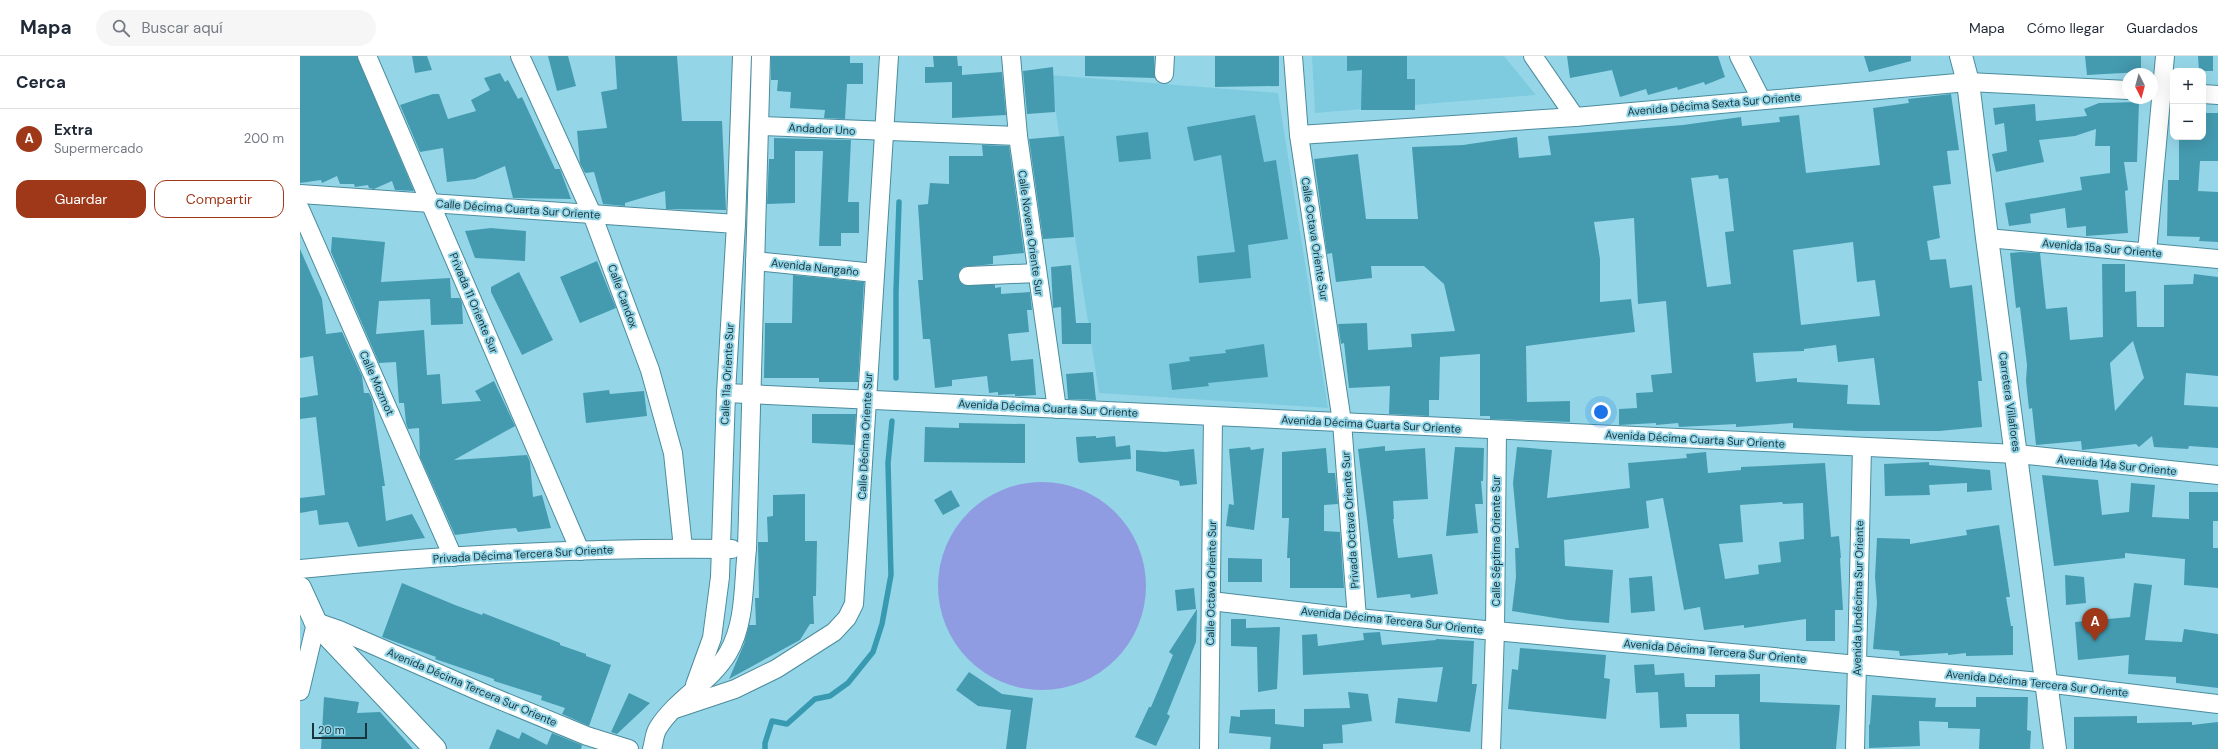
<!DOCTYPE html>
<html lang="es">
<head>
<meta charset="utf-8">
<style>
	body { margin:0; font-family:"DM Sans",sans-serif; background:#f6f6f7; color:#1f2937 }
	.controls { position:absolute; right:12px; top:12px; display:grid; overflow:hidden; border-radius:8px; box-shadow:0 4px 16px #0002 }
	.controls button { width:36px; height:36px; display:grid; place-items:center; padding:0; border:0; border-bottom:1px solid #e0e1e3; background:#fff; color:#1f2937; font:20px sans-serif }
	.compass { position:absolute; left:1822px; top:12px; width:36px; height:36px; border-radius:50%; background:#fff; box-shadow:0 4px 16px #0002; rotate:174deg }
	.scale { position:absolute; left:12px; bottom:10px; width:55px; box-sizing:border-box; padding-left:4px; border:2px solid #19343b; border-top:0; font-size:11px; line-height:14px; white-space:nowrap; color:#19343b; -webkit-text-stroke:3px #94d6e8; paint-order:stroke }
	.you { position:absolute; left:1301px; top:356px; width:14px; height:14px; margin:-10px; border:3px solid #fff; border-radius:50%; background:#1a73e8; box-shadow:0 0 0 6px #1a73e833 }
	.badge { display:grid; place-items:center; width:26px; height:26px; border-radius:50%; background:#9f3719; color:#fff; font-size:13px; font-weight:700 }
	.pin { position:absolute; translate:-50% -33px; filter:drop-shadow(0 1px 2px #0008) }
	.pin::after { content:''; position:absolute; top:21px; width:14px; height:12px; background:inherit; clip-path:polygon(0 0,100% 0,50% 100%) }
	.list { margin:0; padding:0; list-style:none }
	h2 { display:flex; justify-content:space-between; align-items:center; height:52px; margin:0; padding:0 16px; font-size:17px }
	h2 small { font-size:13px; font-weight:400; color:#747a83 }
	.list li { display:grid; grid-template-columns:26px 1fr auto; gap:12px; align-items:center; box-sizing:border-box; height:60px; padding:0 16px; border-top:1px solid #e0e1e3 }
	.list b { display:block; font-size:15px; white-space:nowrap }
	.list p { margin:0; font-size:13px; white-space:nowrap; color:#747a83 }
	.list em { font-size:13px; font-style:normal; color:#747a83 }
	.actions { display:flex; gap:8px; padding:12px 16px }
	.actions a { flex:1; padding:9px 0; border:1px solid #9f3719; border-radius:12px; text-align:center; font-size:14px; color:#9f3719 }
	.actions .main { background:#9f3719; color:#fff }
	.icon { flex:none; width:22px; height:22px; fill:none; stroke:currentColor; stroke-width:2; stroke-linecap:round; stroke-linejoin:round }
	.map { position:relative; flex:none; width:1918px; height:693px; overflow:hidden }
	header { display:flex; align-items:center; gap:24px; box-sizing:border-box; height:56px; padding:0 20px; background:#fff; border-bottom:1px solid #e0e1e3 }
	header strong { font-size:19px }
	nav { display:flex; gap:22px; margin-inline-start:auto; font-size:14px }
	.search { width:280px; height:36px; background:#f6f6f7; display:flex; align-items:center; gap:10px; box-sizing:border-box; padding:0 14px; border-radius:22px; color:#747a83; font-size:15px }
	main { display:flex }
	aside { flex:1; background:#fff }
	.map>svg:first-child { display:block }
	.built { fill:#7ecbdf }
	.green { fill:#909ce1 }
	.lines { fill:none; stroke-linecap:round; stroke-linejoin:round }
	.stream { stroke:#389ab1; stroke-width:5.5 }
	.building { fill:#449bb0; fill-rule:evenodd }
	.street-casing { stroke:#4b8c9d; stroke-width:20 }
	.secondary-casing { stroke:#4b8c9d; stroke-width:24 }
	.street { stroke:#fff; stroke-width:18 }
	.secondary { stroke:#fff; stroke-width:22 }
	.labels { text-anchor:middle; dominant-baseline:central; stroke-width:4; stroke-linejoin:round; paint-order:stroke }
	.street-label { font-size:11px; fill:#19343b; stroke:#94d6e8 }
</style>
</head>
<body>
<header>
<strong>Mapa</strong>
<div class="search"><svg class="icon" aria-label="search" viewBox="0 0 24 24"><circle cx="10" cy="10" r="6"/><path d="M15 15l6 6"/></svg>Buscar aquí</div>
<nav><a>Mapa</a><a>Cómo llegar</a><a>Guardados</a></nav>
</header>
<main>
<aside>
<h2>Cerca<small></small></h2>
<ul class="list">
<li><span class="badge">A</span><div><b>Extra</b><p>Supermercado</p></div><em>200 m</em></li>
</ul>
<div class="actions"><a class="main">Guardar</a><a>Compartir</a></div>
</aside>
<div class="map">
<svg width="1918" height="693" viewBox="0 0 1918 693">
	<rect width="100%" height="100%" fill="#94d6e8"/>
	<g class="built">
		<path d="M1012,0H1204L1236,39L1015,57Z"/>
		<path d="M750,19L978,37L1028,352L799,337Z"/>
	</g>
	<circle class="green" cx="742" cy="530" r="104"/>
	<g class="lines">
		<g class="stream">
			<path d="M596,322V236L599,146"/>
			<path d="M465,693V687L472,665L487,668L515,643L530,640L548,627L573,596L582,568L591,519L588,407L592,365"/>
		</g>
	</g>
	<g class="building">
		<path d="M0,0H57L114,135L95,134L92,125L74,133L69,132L68,129L55,131L54,128H40L37,120L22,127L21,124L0,127Z"/>
		<path d="M112,0H127L132,14L115,17Z"/>
		<path d="M248,0H268L276,30L257,35Z"/>
		<path d="M315,0H377L382,65H422L426,154L366,153L365,135L325,147V150L303,148L294,116L285,117L280,107L277,75L307,72L301,36L317,33Z"/>
		<path d="M471,0H550V7H563V28H547L545,63L524,62L525,54L490,52L491,36L477,35L478,24H471Z"/>
		<path d="M633,0H657L658,10H662V19L702,16L706,59L652,62V26L625,27V11H634Z"/>
		<path d="M785,0H854L855,22L785,20Z"/>
		<path d="M915,0H979V30L915,31Z"/>
		<path d="M1047,0H1107V23H1115V54H1061L1062,14L1047,15Z"/>
		<path d="M1267,0H1418L1425,21L1405,29L1404,26L1378,34L1377,31L1348,39L1346,33L1320,41L1312,14L1270,22Z"/>
		<path d="M1564,0H1611V5L1569,16Z"/>
		<path d="M1785,0H1841V16L1787,19Z"/>
		<path d="M1898,0H1913V15H1899Z"/>
		<path d="M753,11L755,56L727,58L723,15Z"/>
		<path d="M200,17L205,26L208,24L218,43L222,41L255,113H260L271,143L213,142L205,110L175,123L147,126L143,92L120,96L100,49L133,38H139L148,63L176,55L171,44L190,34L184,22Z"/>
		<path d="M1651,38L1659,94L1647,95L1651,128L1633,130L1640,182L1627,185L1630,204L1646,203L1650,232L1672,229L1682,325H1678L1682,371L1639,375H1557L1493,372V367L1436,371V368L1379,371L1378,367L1356,369V367L1319,369V353L1337,352L1336,337L1353,336L1351,319L1372,317L1366,245L1338,248L1334,162L1294,166L1300,203V246L1331,243L1335,276L1226,290L1227,346L1270,345V366L1190,363V360H1180V298L1140,301L1139,344H1129V360L1089,358L1090,330L1049,332L1044,287L1041,288L1038,268L1067,267L1068,294L1112,291L1111,278L1155,275L1144,228L1124,210H1071L1072,222L1036,226L1032,197L1027,198L1014,103L1058,98L1066,163H1118L1112,91L1163,89L1217,81L1219,102L1251,99L1248,80L1383,69L1441,61L1442,70L1480,66L1479,61L1499,59L1506,117L1580,109L1573,52L1609,47L1608,43ZM1418,119L1419,123L1428,122L1434,175L1425,176L1431,228L1407,231L1391,122ZM1553,186L1557,226L1575,224L1580,260L1501,269L1493,194ZM1536,289L1538,306L1574,302L1580,349L1547,348L1548,329L1497,326V322L1456,326L1453,297L1504,295V293Z"/>
		<path d="M1839,46L1837,106H1824L1828,134L1825,135L1828,177L1786,180V170L1767,172L1765,152L1730,158L1731,167L1709,170L1705,147L1782,134L1780,121L1810,117V90H1795L1796,73L1775,80L1739,84L1744,106L1696,116L1692,98L1707,95L1704,67L1695,69L1693,52L1735,48L1736,65L1787,60L1784,53L1799,47Z"/>
		<path d="M1903,57H1918V105H1900L1898,135L1918,136V186L1899,185L1900,181L1867,180L1868,124H1879V81H1903Z"/>
		<path d="M955,59L964,106L976,104L988,183L948,189L951,222L899,227L897,200L935,196L921,99L894,105L887,71Z"/>
		<path d="M848,76L851,103L819,106L816,80Z"/>
		<path d="M764,80L774,181L743,183L729,83Z"/>
		<path d="M474,82L551,84L548,146H559V177H541V190H519L523,95H495V147L467,148L469,103H474Z"/>
		<path d="M682,89L709,90L724,197L693,200V208L663,211L659,216L658,221L664,229H695V232L701,231V238L730,236L732,254H727L729,276L708,278L711,305L733,303L736,339L720,340H715V338L698,339V336L689,337L687,320L652,324V330L635,332L630,283H623L618,224H623L618,149L628,148L630,127L649,128V100H683Z"/>
		<path d="M191,172L226,175L225,205L175,202L165,175Z"/>
		<path d="M32,181L85,186L81,226L150,222L151,242H160L162,247L163,268L131,269L130,243L79,245L76,278L124,274L127,319L140,318L142,348L181,345L175,335L194,325L215,370L154,404L227,399L230,406L233,441L242,439L251,472L218,476L216,472L194,474L155,479L120,401L119,372L108,373L106,367L104,347H99L96,306L79,307L31,196Z"/>
		<path d="M0,193L22,243L26,278L42,276L62,320L64,337H69L72,343L85,430H82L86,465L112,458L125,482L58,491L48,466L19,469L17,454L0,457V442L25,439L16,361L0,363V342L18,339L13,300L0,302Z"/>
		<path d="M1721,196L1740,197L1746,253L1767,251L1770,284L1803,281L1802,208H1825V236L1836,235L1837,271H1864V229L1893,228L1894,218L1918,221V320L1886,317L1884,349L1918,351V392L1889,390L1888,393L1854,391L1852,380L1839,391L1836,388L1782,394L1781,385L1736,389L1732,352L1729,353L1726,325L1727,309L1720,251L1716,252L1710,197ZM1833,285L1844,322L1815,355L1810,307Z"/>
		<path d="M297,205L316,252L280,267L260,221Z"/>
		<path d="M771,209L776,267H791V288H762L761,251L753,252L751,211Z"/>
		<path d="M219,216L253,284L222,299L191,236V231Z"/>
		<path d="M493,219L564,226L558,326H519V322H464L465,267H492Z"/>
		<path d="M964,288L968,321L908,327L909,330L872,334L869,308L890,305L889,301L926,297L925,294Z"/>
		<path d="M793,316L796,344L768,343L766,318Z"/>
		<path d="M309,334L310,338L344,335L347,360L286,367L283,337Z"/>
		<path d="M512,358H556L554,389L512,387Z"/>
		<path d="M659,367L725,368V407L624,406L625,371L659,372Z"/>
		<path d="M796,380V382L815,380L816,391L830,389L831,403L780,407L778,405L776,381Z"/>
		<path d="M1085,390V395L1125,392L1128,443L1093,445L1094,463H1093L1098,502L1132,498L1138,538L1111,542L1110,538L1077,542L1058,393Z"/>
		<path d="M950,391L951,394L964,392L954,474L926,470L929,448L934,449L929,393Z"/>
		<path d="M1155,391L1184,392L1183,425H1181L1183,448H1175L1178,477L1146,480Z"/>
		<path d="M1217,391L1252,394L1247,442L1330,432L1328,407L1387,402L1386,398L1406,396L1408,417L1441,414V411L1525,407L1531,481L1539,480L1541,502H1540L1543,554H1535V585H1506V563L1444,572V569L1404,574L1400,551L1384,554L1363,442L1346,445L1349,472L1264,484L1265,510L1313,514L1309,567L1268,564L1212,555L1216,521L1215,492H1219L1213,427ZM1482,446L1483,448L1503,447L1504,483L1479,486L1481,506L1458,509L1459,518L1425,523L1419,488L1443,486L1440,449Z"/>
		<path d="M1026,392L1028,417H1035L1038,448L1024,449V475L1040,476L1044,532H990V502H987L989,462H982V396Z"/>
		<path d="M894,393L897,428L880,430L879,425L836,415V394L865,396Z"/>
		<path d="M1629,406V409L1690,414L1692,434L1667,436V427L1629,429L1630,439L1585,440L1584,408Z"/>
		<path d="M1742,419L1798,424L1802,459L1829,456L1831,427L1855,429L1852,461L1889,463V436H1918V465H1913V492H1918V532L1884,529L1885,503L1825,497V502L1754,510Z"/>
		<path d="M651,434L660,450L643,459L634,444Z"/>
		<path d="M505,438V485H517L516,540H513L514,568H510L500,584L429,623L444,588L449,569H456L455,542H459L458,486H468L467,461L473,460V439Z"/>
		<path d="M1699,469L1710,541H1706L1711,570H1713V599L1666,600V597L1648,599V597L1600,600L1599,595L1573,593L1577,547L1575,521L1577,482L1610,483V488L1667,479L1666,474Z"/>
		<path d="M928,502L962,503V526H928Z"/>
		<path d="M1765,519L1784,521L1786,547L1766,549Z"/>
		<path d="M1352,520L1355,555L1331,557L1329,522Z"/>
		<path d="M102,527L155,549L182,559L183,557L260,587V589L286,598V600L311,609L289,670L262,658L265,652L241,644L242,640L194,625V623L135,603L136,601L82,581Z"/>
		<path d="M1834,527L1852,529L1845,584L1882,586L1884,573L1918,578V632L1876,627V621L1828,618L1829,599L1778,604L1775,566L1830,561Z"/>
		<path d="M894,532L896,553L877,555L875,534Z"/>
		<path d="M897,553L896,586L867,658L870,660L856,690L835,681L849,651H851L873,599L869,596Z"/>
		<path d="M931,563H946V572L980,571L977,633L958,636L957,591L931,590Z"/>
		<path d="M1080,576L1082,589L1136,584V583L1174,585L1172,628H1177L1170,676L1095,667L1098,642L1137,646L1143,611L1003,619L1002,579L1017,578L1018,590L1064,584L1063,577Z"/>
		<path d="M1220,592L1306,599L1304,622L1310,623L1306,663L1208,653L1212,613L1218,614Z"/>
		<path d="M1354,608L1355,619L1384,617L1385,631H1415V619L1460,618V646L1540,649L1536,693H1440L1439,658H1386L1387,671L1360,672L1358,636L1336,637L1334,609Z"/>
		<path d="M669,616L702,638L733,642L726,693H706L711,654L678,650L656,634Z"/>
		<path d="M1048,636L1068,638L1072,665L1042,669L1043,687L1023,688V693H970L971,681L929,677L931,660L940,661V654L975,653V668L1004,671V653L1050,652Z"/>
		<path d="M329,637L350,647L317,678L311,676Z"/>
		<path d="M1572,639L1636,642L1635,651H1676V641H1728L1727,674L1731,675L1730,693H1679L1680,673L1648,672V666L1619,665L1620,690L1569,692V669L1570,668Z"/>
		<path d="M24,641L59,646L57,657L80,656L113,693H21Z"/>
		<path d="M1837,660V667L1892,666V669L1918,666V693H1774V661Z"/>
		<path d="M197,673L219,683L222,676L247,689L252,677L282,689L281,693H189Z"/>
	</g>
	<g class="lines">
		<defs>
			<g id="street">
				<path d="M67,0L280,495"/>
				<path d="M220,0L292,158L350,314L373,397L383,492"/>
				<path d="M711,0L718,80L757,353"/>
				<path d="M993,0L999,79L1042,366L1057,562"/>
				<path d="M1233,0L1275,61"/>
				<path d="M1439,0L1461,43"/>
				<path d="M864,18L865,0"/>
				<path d="M1903,38L1918,39"/>
				<path d="M459,70L718,80"/>
				<path d="M999,79L1275,61L1668,26L1828,34"/>
				<path d="M0,138L436,168"/>
				<path d="M0,153L153,501"/>
				<path d="M1687,182L1918,203"/>
				<path d="M1847,196L1865,0"/>
				<path d="M455,205L575,217"/>
				<path d="M668,220L737,217"/>
				<path d="M426,337L1717,398L1918,419"/>
				<path d="M0,513C143,499 288,491 432,493"/>
				<path d="M911,545L1057,562L1729,625L1918,648"/>
				<path d="M13,565L39,574L183,637L287,680L329,693"/>
				<path d="M395,629L412,582L420,521L426,337L436,168L442,0"/>
				<path d="M0,635L16,567"/>
				<path d="M375,653L435,633L476,613L534,576L547,562L554,548L589,0"/>
				<path d="M352,693C354,687 354,678 358,672C376,643 411,626 428,597C446,566 443,527 447,493L461,0"/>
				<path d="M909,693L913,360"/>
				<path d="M1191,693L1195,575L1197,374"/>
				<path d="M1555,693L1562,391"/>
			</g>
			<g id="secondary">
				<path d="M1661,0L1668,26L1687,182L1755,693"/>
				<path d="M0,532L16,567L135,693"/>
			</g>
		</defs>
		<use href="#street" class="street-casing"/>
		<use href="#secondary" class="secondary-casing"/>
		<use href="#street" class="street"/>
		<use href="#secondary" class="secondary"/>
	</g>
	<g class="labels">
		<g class="street-label">
			<text transform="translate(1414 48) rotate(-5)">Avenida Décima Sexta Sur Oriente</text>
			<text transform="translate(522 73) rotate(3)">Andador Uno</text>
			<text transform="translate(218 153) rotate(4)">Calle Décima Cuarta Sur Oriente</text>
			<text transform="translate(731 177) rotate(82)">Calle Novena Oriente Sur</text>
			<text transform="translate(1015 183) rotate(81)">Calle Octava Oriente Sur</text>
			<text transform="translate(1802 192) rotate(5)">Avenida 15a Sur Oriente</text>
			<text transform="translate(515 211) rotate(6)">Avenida Nangaño</text>
			<text transform="translate(323 240) rotate(70)">Calle Candox</text>
			<text transform="translate(174 247) rotate(67)">Privada 11 Oriente Sur</text>
			<text transform="translate(427 318) rotate(-87)">Calle 11a Oriente Sur</text>
			<text transform="translate(77 327) rotate(66)">Calle Mozmot</text>
			<text transform="translate(1710 346) rotate(82)">Carretera Villaflores</text>
			<text transform="translate(748 352) rotate(3)">Avenida Décima Cuarta Sur Oriente</text>
			<text transform="translate(1071 368) rotate(3)">Avenida Décima Cuarta Sur Oriente</text>
			<text transform="translate(565 380) rotate(-87)">Calle Décima Oriente Sur</text>
			<text transform="translate(1395 383) rotate(3)">Avenida Décima Cuarta Sur Oriente</text>
			<text transform="translate(1817 409) rotate(6)">Avenida 14a Sur Oriente</text>
			<text transform="translate(1050 464) rotate(-94)">Privada Octava Oriente Sur</text>
			<text transform="translate(1196 485) rotate(-90)">Calle Séptima Oriente Sur</text>
			<text transform="translate(223 498) rotate(-3)">Privada Décima Tercera Sur Oriente</text>
			<text transform="translate(911 527) rotate(-89)">Calle Octava Oriente Sur</text>
			<text transform="translate(1558 542) rotate(-89)">Avenida Undécima Sur Oriente</text>
			<text transform="translate(1092 564) rotate(6)">Avenida Décima Tercera Sur Oriente</text>
			<text transform="translate(1415 595) rotate(5)">Avenida Décima Tercera Sur Oriente</text>
			<text transform="translate(1737 627) rotate(6)">Avenida Décima Tercera Sur Oriente</text>
			<text transform="translate(172 631) rotate(23)">Avenida Décima Tercera Sur Oriente</text>
		</g>
	</g>
</svg>
<div class="controls">
<button>+</button>
<button>−</button>
</div>
<svg class="compass" viewBox="-18 -18 36 36"><path d="M0-13l5 13h-10z" fill="#e53935"/><path d="M0 13l5-13h-10z" fill="#747a83"/></svg>
<div class="scale">20 m</div>
<div class="you"></div>
<div class="pin badge" style="left:1795px;top:585px">A</div>
</div>
</main>
</body>
</html>
